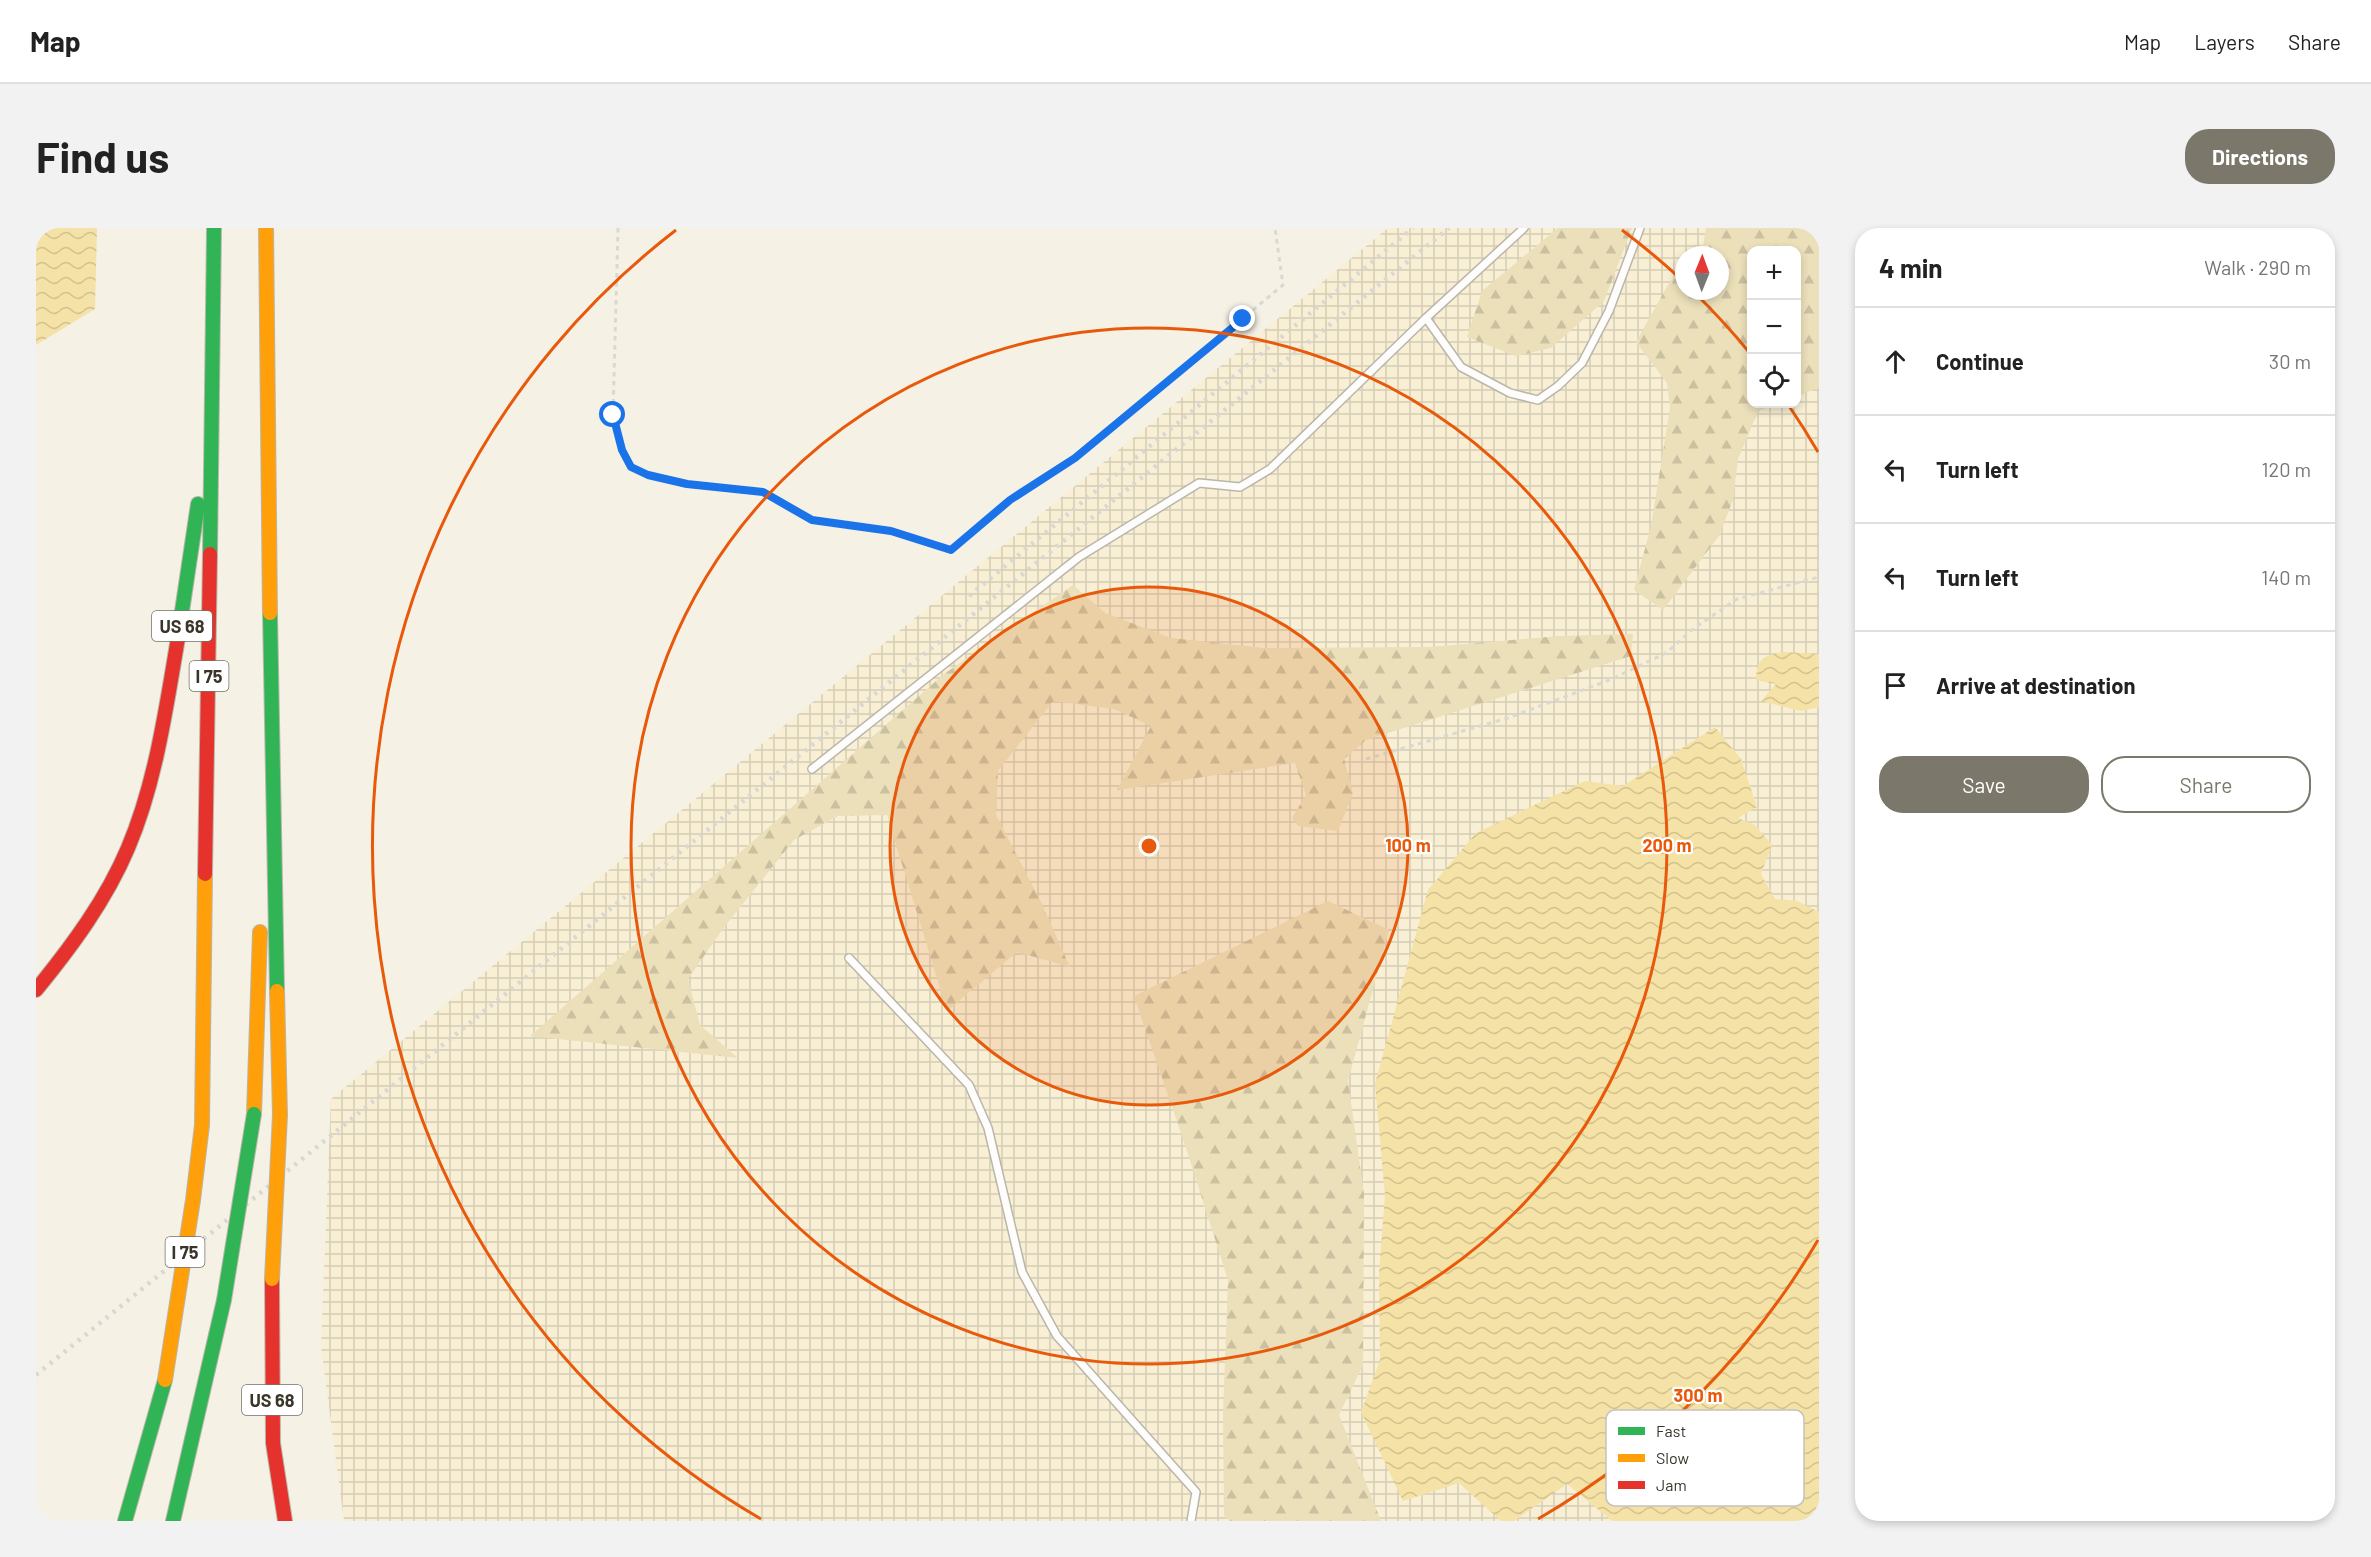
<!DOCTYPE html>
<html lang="en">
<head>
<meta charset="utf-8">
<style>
	body { margin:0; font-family:Barlow,sans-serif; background:#f2f2f2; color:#222 }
	.controls { position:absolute; right:18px; top:18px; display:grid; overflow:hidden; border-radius:12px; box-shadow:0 3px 9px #0003 }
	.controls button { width:54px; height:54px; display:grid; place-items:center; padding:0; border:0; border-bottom:2px solid #e0e0e0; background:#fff; color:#222; font:30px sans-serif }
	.compass { position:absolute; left:1639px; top:18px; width:54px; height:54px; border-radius:50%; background:#fff; box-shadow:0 3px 9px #0003; rotate:1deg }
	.stop { position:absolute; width:18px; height:18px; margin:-14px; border:4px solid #1a73e8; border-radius:50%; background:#fff }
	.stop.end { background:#1a73e8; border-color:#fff; box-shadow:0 2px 6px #0008 }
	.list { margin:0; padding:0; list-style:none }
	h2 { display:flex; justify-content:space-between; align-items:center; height:78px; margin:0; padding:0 24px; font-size:26px }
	h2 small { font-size:20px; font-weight:400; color:#767676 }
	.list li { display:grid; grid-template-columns:39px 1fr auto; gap:18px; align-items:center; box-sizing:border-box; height:108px; padding:0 24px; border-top:2px solid #e0e0e0 }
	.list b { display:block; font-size:22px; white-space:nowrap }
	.list em { font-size:20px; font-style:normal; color:#767676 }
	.actions { display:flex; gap:12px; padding:18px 24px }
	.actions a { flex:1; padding:14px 0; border:2px solid #7b776a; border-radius:24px; text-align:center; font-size:21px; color:#7b776a }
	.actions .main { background:#7b776a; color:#fff }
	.icon { flex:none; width:33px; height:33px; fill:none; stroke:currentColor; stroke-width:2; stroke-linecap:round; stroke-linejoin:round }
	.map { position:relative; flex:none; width:1783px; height:1293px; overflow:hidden; border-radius:24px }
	header { display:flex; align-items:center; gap:36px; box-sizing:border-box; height:84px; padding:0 30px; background:#fff; border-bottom:2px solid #e0e0e0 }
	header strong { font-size:28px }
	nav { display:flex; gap:33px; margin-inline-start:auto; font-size:21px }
	.intro { display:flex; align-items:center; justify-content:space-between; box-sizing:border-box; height:144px; padding:0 36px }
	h1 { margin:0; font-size:42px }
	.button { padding:15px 27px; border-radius:24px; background:#7b776a; color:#fff; font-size:21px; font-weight:700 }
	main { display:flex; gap:36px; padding:0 36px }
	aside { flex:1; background:#fff; border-radius:24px; box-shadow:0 3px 9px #0003 }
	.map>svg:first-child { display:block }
	.industrial { fill:url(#industrial-grid); fill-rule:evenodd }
	.forest { fill:url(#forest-firs) }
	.water { fill:url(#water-waves) }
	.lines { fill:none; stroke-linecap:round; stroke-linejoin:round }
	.lane-casing { stroke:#bab6ab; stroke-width:10 }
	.fast-casing { stroke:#bab6ab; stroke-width:16 }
	.slow-casing { stroke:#bab6ab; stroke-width:16 }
	.jam-casing { stroke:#bab6ab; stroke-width:16 }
	.path { stroke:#d9d8d3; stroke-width:3; stroke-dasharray:4.5 4.5; stroke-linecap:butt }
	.lane { stroke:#fefdfb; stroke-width:7 }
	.fast { stroke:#30b455; stroke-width:14 }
	.slow { stroke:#ff9f0a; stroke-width:14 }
	.jam { stroke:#e5322d; stroke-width:14 }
	.rail { stroke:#d8d7d3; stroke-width:4.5; stroke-dasharray:3 6; stroke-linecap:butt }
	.fast-bridge-casing { stroke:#bab6ab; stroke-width:16; stroke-linecap:butt }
	.slow-bridge-casing { stroke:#bab6ab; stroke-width:16; stroke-linecap:butt }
	.fast-bridge { stroke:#30b455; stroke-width:14 }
	.slow-bridge { stroke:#ff9f0a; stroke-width:14 }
	.route { stroke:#1a73e8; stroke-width:8 }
	.ring { fill:none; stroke:#e8590c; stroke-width:3 }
	.labels { text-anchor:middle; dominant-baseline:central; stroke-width:4.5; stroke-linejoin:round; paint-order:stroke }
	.shield { fill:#fff; stroke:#747269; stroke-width:1.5 }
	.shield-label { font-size:18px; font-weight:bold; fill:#393529 }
	.key { fill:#fff; stroke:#c4c2bf; stroke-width:1.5 }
	.key-label { font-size:16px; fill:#393529 }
	.centre { fill:#e8590c; stroke:#fff; stroke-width:3 }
	.ring-label { font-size:18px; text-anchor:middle; font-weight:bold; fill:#e8590c; stroke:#fff; stroke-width:4.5; stroke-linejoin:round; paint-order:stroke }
</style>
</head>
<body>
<header>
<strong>Map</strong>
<nav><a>Map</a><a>Layers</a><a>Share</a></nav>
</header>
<div class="intro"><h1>Find us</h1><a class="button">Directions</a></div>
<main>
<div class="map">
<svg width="1783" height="1293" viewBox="0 0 1783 1293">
	<defs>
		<pattern id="industrial-grid" width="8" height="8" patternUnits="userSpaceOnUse" patternTransform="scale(1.5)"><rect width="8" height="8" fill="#f8efd4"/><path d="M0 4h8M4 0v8" fill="none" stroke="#d5ceb6"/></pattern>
		<pattern id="forest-firs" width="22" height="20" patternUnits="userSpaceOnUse" patternTransform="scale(1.5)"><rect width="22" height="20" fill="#ece0bb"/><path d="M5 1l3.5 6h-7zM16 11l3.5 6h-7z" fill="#cbc1a1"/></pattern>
		<pattern id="water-waves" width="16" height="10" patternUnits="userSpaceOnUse" patternTransform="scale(1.5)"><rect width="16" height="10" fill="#f5e2a6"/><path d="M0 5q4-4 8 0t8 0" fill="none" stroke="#d3c28f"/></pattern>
	</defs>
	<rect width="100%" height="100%" fill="#f5f1e4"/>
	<path class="industrial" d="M1352,0H1783V1293H308L285,1118L295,871ZM1716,22H1760V176H1716ZM1648,27H1684V63H1648Z"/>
	<g class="forest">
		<path d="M1522,0H1596L1568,73L1515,120L1480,128L1431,109L1446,63Z"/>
		<path d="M1670,0H1783V159L1761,169L1760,22H1716V176H1742L1722,183L1702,231L1697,272L1683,308L1627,382L1598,362L1615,298L1634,180L1631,155L1600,114L1633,55L1648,38V63H1684V27H1658L1667,18Z"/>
		<path d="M1037,357L1069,385L1135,410L1228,420L1394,419L1523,408L1597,406L1595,428L1330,512L1308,531L1317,565L1302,603L1262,598L1256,590L1270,567L1259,535L1081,562L1115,498L1078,481L1017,473L962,543L960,587L1004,672L1034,739L981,724L911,783L851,587L802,588L758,612L689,698L652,751L664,797L702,830L494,808L908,446Z"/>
		<path d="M1292,673L1353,702L1312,853L1328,966L1327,1137L1303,1187L1345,1293H1194L1188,1287L1187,1185L1192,1052L1151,923L1098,768Z"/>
	</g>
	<g class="water">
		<path d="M0,0H61L59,81L0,117Z"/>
		<path d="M1748,424L1783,426V479L1765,483L1725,473L1740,456L1720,452C1721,429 1728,428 1748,424Z"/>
		<path d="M1679,499L1705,531L1721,579L1702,590L1719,597L1736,617L1725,646L1739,671L1761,673L1783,684V1293H1576L1531,1256L1478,1293H1465L1423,1255L1367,1273L1325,1184L1344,1132L1343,1045L1349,967L1339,856L1392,662L1440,605L1549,553L1587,558Z"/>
	</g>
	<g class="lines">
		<defs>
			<g id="lane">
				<path d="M1390,90L1425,139L1474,165L1502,172L1522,158L1546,135L1573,83L1604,0"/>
				<path d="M776,541L1043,329L1163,255L1204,259L1234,241L1390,90L1488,0"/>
				<path d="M813,730L933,857L952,900L986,1044L1021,1108L1160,1264L1155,1293"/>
			</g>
			<g id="fast">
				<path d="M174,326L178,0"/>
				<path d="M234,385L241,763"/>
				<path d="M142,410L162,276"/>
				<path d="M89,1293L129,1152"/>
				<path d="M137,1293L188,1072"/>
			</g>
			<g id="slow">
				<path d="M230,0L234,385"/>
				<path d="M241,763L244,887"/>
				<path d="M218,886L224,704"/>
				<path d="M166,897L169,646"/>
			</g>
			<g id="jam">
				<path d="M169,646L174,326"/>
				<path d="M0,762C36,718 70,672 92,620C120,554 130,480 142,410"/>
				<path d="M236,1051L237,1215L249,1293"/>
			</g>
		</defs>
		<use href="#lane" class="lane-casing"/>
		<use href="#fast" class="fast-casing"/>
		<use href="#slow" class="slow-casing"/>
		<use href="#jam" class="jam-casing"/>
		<g class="path">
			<path d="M582,0L577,187L586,222L595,239L611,247L651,256L727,264L776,292L855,303L915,322L974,272L1039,230L1247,57L1239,0"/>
			<path d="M1330,531L1472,490L1576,451L1630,425L1657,401L1701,371L1783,349"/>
		</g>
		<use href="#lane" class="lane"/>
		<use href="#fast" class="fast"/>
		<use href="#slow" class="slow"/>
		<use href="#jam" class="jam"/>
		<g class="rail">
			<path d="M933,368L1377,0"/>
			<path d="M0,1147L1413,0"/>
		</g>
		<defs>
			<path id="fast-bridge" d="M188,1072L218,886"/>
			<g id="slow-bridge">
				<path d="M236,1051L244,887"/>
				<path d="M129,1152L157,972L166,897"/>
			</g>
		</defs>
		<use href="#fast-bridge" class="fast-bridge-casing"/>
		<use href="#slow-bridge" class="slow-bridge-casing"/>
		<use href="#fast-bridge" class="fast-bridge"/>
		<use href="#slow-bridge" class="slow-bridge"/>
	</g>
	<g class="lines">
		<path class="route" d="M577,187L586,222L595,239L612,247L651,256L727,264L776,292L855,303L915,322L974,272L1039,230L1207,91"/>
	</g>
	<circle cx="1113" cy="618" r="259" fill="#e8590c" fill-opacity=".12"/>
	<g class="ring">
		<circle cx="1113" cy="618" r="259"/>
		<circle cx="1113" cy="618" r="518"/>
		<path d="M1782 1012A777 777 0 0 1 1502 1291M725 1291A777 777 0 0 1 640 2M1586 2A777 777 0 0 1 1648 54M1658 64A777 777 0 0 1 1713 124M1753 178A777 777 0 0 1 1782 224"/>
	</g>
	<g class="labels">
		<g class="shield">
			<rect x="116" y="383" width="60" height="30" rx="4.5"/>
			<rect x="153.5" y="433" width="39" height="30" rx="4.5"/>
			<rect x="129.5" y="1009" width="39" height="30" rx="4.5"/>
			<rect x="206" y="1157" width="60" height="30" rx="4.5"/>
		</g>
		<g class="shield-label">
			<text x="146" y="398">US 68</text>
			<text x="173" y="448">I 75</text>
			<text x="149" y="1024">I 75</text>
			<text x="236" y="1172">US 68</text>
		</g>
	</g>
	<rect x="1570" y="1182" width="198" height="96" rx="9" class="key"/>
	<rect x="1582" y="1199" width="27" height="8" fill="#30b455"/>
	<rect x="1582" y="1226" width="27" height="8" fill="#ff9f0a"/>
	<rect x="1582" y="1253" width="27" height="8" fill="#e5322d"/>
	<g class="key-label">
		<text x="1620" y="1209">Fast</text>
		<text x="1620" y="1236">Slow</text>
		<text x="1620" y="1263">Jam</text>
	</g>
	<circle cx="1113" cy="618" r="9" class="centre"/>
	<g class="ring-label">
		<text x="1372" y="624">100 m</text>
		<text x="1631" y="624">200 m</text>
		<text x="1662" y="1174">300 m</text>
	</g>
</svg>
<div class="controls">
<button>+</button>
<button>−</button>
<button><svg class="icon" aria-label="locate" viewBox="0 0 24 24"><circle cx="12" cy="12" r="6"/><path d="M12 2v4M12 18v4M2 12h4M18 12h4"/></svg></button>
</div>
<svg class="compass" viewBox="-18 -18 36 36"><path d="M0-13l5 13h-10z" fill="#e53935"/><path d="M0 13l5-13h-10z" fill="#767676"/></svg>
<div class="stop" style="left:577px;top:187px"></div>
<div class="stop end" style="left:1207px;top:91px"></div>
</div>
<aside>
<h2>4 min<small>Walk · 290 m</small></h2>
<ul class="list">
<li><svg class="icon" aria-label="ahead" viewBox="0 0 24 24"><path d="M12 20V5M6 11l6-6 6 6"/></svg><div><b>Continue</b></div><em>30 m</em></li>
<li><svg class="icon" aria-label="left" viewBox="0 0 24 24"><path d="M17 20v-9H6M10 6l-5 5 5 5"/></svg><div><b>Turn left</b></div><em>120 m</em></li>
<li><svg class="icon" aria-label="left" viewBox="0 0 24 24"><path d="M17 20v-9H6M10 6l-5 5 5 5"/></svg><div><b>Turn left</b></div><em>140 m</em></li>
<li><svg class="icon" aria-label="arrive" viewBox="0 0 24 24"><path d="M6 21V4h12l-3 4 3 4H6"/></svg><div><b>Arrive at destination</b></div></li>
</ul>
<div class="actions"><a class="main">Save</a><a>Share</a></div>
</aside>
</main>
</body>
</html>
